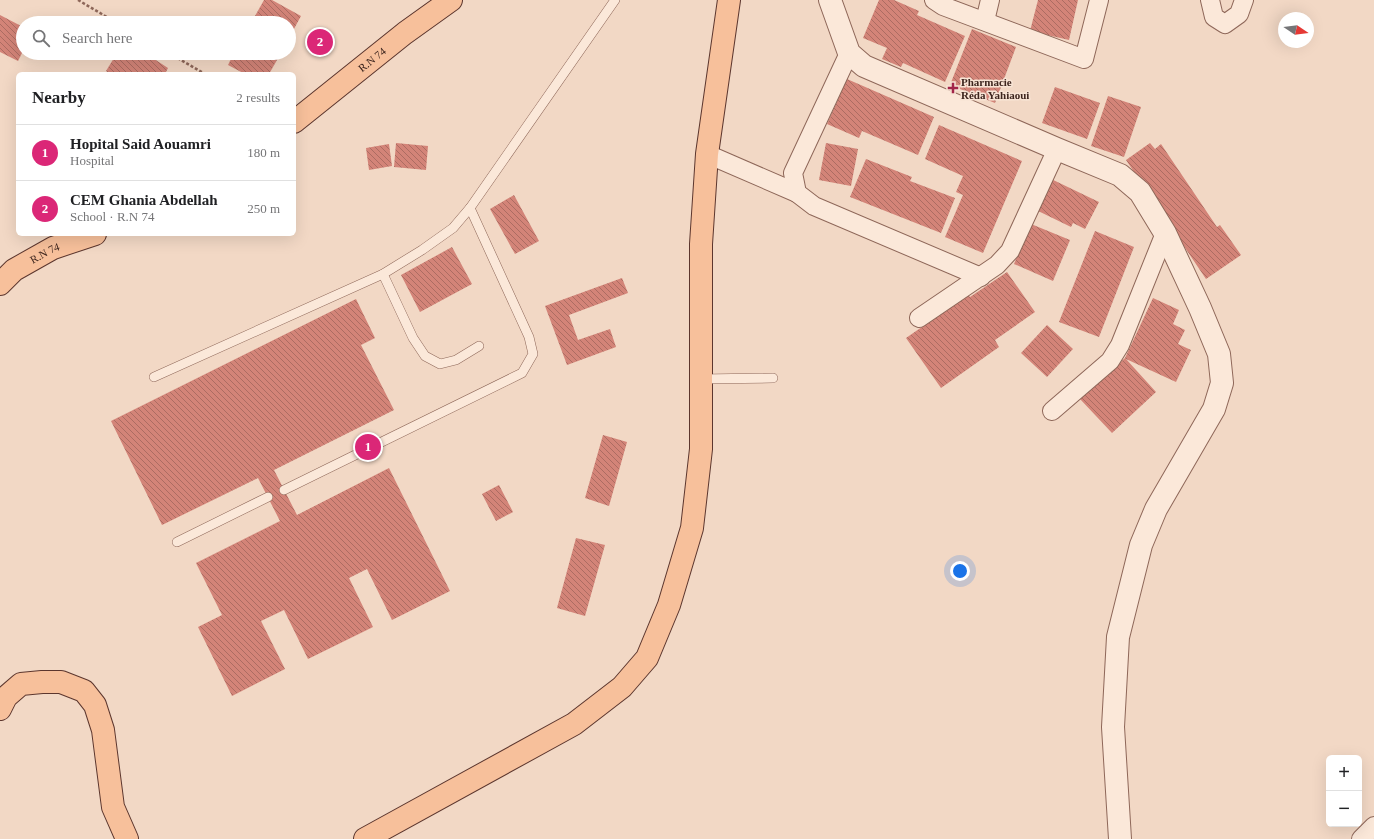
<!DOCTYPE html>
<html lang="en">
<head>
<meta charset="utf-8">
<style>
	body { margin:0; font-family:"Times New Roman",serif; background:#f2f2f2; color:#202124 }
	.controls { position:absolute; right:12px; bottom:12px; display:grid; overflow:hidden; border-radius:6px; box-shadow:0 4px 16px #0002 }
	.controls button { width:36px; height:36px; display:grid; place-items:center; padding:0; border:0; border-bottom:1px solid #e0e0e0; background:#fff; color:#202124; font:20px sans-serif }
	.compass { position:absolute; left:1278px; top:12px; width:36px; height:36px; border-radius:50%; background:#fff; box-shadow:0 4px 16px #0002; rotate:103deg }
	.you { position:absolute; left:960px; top:571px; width:14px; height:14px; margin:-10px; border:3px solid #fff; border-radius:50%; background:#1a73e8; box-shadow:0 0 0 6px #1a73e833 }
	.badge { display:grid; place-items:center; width:26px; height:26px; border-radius:50%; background:#db2777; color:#fff; font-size:13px; font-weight:700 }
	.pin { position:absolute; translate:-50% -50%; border:2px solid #fff; box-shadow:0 1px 4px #0006 }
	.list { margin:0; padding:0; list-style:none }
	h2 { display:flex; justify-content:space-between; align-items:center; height:52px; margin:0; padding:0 16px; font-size:17px }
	h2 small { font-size:13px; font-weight:400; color:#757577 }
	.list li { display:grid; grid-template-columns:26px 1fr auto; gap:12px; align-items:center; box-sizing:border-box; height:56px; padding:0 16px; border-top:1px solid #e0e0e0 }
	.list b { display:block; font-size:15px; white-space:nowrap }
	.list p { margin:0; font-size:13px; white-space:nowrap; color:#757577 }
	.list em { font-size:13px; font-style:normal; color:#757577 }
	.icon { flex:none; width:22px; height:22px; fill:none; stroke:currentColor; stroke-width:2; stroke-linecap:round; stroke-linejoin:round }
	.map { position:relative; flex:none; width:1374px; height:839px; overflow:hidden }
	.search { position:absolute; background:#fff; box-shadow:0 4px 16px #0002; left:16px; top:16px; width:280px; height:44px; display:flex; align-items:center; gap:10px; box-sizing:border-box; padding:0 14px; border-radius:22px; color:#757577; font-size:15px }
	.panel { position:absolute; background:#fff; box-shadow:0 4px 16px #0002; left:16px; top:72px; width:280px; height:164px; border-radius:6px }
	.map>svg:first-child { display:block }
	.building { fill:url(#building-back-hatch) }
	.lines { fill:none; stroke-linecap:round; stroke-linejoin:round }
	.service-casing { stroke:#8e6759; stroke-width:10 }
	.minor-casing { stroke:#8e6759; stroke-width:20 }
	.tertiary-casing { stroke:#8e6759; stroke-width:24 }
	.primary-casing { stroke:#5c362e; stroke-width:24 }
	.path { stroke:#8e6759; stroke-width:2.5; stroke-dasharray:3 2; stroke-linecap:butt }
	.service { stroke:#fbe8d9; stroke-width:9 }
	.minor { stroke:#fbe8d9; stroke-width:18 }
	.tertiary { stroke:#fbe8d9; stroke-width:22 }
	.primary { stroke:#f7c09b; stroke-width:22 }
	.poi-dot { fill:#a22449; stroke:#f8e4d5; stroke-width:1.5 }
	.labels { text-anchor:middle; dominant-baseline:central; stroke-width:3; stroke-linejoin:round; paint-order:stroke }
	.street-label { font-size:11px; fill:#3d251e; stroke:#f8e4d5 }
	.poi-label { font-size:11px; font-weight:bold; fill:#3d251e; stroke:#f8e4d5; text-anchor:start }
</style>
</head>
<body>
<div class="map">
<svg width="1374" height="839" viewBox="0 0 1374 839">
	<defs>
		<pattern id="building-back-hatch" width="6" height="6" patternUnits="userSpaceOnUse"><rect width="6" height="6" fill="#d38478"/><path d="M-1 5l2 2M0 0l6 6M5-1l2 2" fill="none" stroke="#ac6c62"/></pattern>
	</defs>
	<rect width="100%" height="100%" fill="#f2d8c5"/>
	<g class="building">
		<path d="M264,0H272L301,16L289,38V23H251Z"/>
		<path d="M879,0H894L919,11L917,15L965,36L945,82L903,63L901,67L882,59L887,48L863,38Z"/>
		<path d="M1038,0H1078L1069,40L1030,31Z"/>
		<path d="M0,15L23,27V51L18,61L0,52Z"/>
		<path d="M972,29L1016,47L995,103L950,85Z"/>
		<path d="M117,53H145L168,68L165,74H110L106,71Z"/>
		<path d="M234,53H281L269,74H245L228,65Z"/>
		<path d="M847,79L934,117L918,155L862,131L859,138L827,124Z"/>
		<path d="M1055,87L1100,103L1087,139L1042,123Z"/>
		<path d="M1108,96L1141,107L1124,157L1091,146Z"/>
		<path d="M939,125L1022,161L983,253L945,237L963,195L956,192L963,176L925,159Z"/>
		<path d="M396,143L428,146L426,170L394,167Z"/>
		<path d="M826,143L858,149L851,186L819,180Z"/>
		<path d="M1150,143L1155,149L1161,144L1217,227L1220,225L1241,255L1206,279L1126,160Z"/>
		<path d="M389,144L392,166L369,170L366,148Z"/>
		<path d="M866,159L912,177L910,181L955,198L941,233L850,197Z"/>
		<path d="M1047,177L1099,202L1085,229L1073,223L1071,227L1032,208Z"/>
		<path d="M514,195L539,241L515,254L490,209Z"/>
		<path d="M1031,224L1070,240L1053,281L1014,264Z"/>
		<path d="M1095,231L1134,247L1099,337L1059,322Z"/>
		<path d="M452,247L472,284L420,312L401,275Z"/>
		<path d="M1007,272L1035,312L995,340L999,347L941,388L906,338L968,295L970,297Z"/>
		<path d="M622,278L628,293L569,315L578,340L610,329L616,347L567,365L545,306Z"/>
		<path d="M1153,298L1179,310L1173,324L1185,330L1178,344L1191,350L1176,382L1126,359L1156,392L1112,433L1080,399L1125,358Z"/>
		<path d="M356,299L375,338L361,345L394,410L274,470L297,515L389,468L450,591L392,620L367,569L349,578L373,627L308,659L284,610L261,621L285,669L232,696L198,627L222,615L196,563L280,521L258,478L162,525L111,421Z"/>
		<path d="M1047,325L1073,349L1047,377L1021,353Z"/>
		<path d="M603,435L627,442L609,506L585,498Z"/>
		<path d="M499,485L513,512L496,521L482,494Z"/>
		<path d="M576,538L605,545L585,616L557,608Z"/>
	</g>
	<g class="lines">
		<defs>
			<g id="service">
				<path d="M383,274L413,338L425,356L440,364L456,360L479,346"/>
				<path d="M154,377L383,274L422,250L453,228L470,208L615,0"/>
				<path d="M701,379L773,378"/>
				<path d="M284,490L522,373L533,354L529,337L470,208"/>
				<path d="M177,542L268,497"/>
			</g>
			<g id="minor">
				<path d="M934,0L943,6L1084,59L1099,0"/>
				<path d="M1210,0L1214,17L1225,24L1239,14L1244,0"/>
				<path d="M985,21L990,0"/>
				<path d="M849,53L793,173L797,193L814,206L981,277"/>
				<path d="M707,154L797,193"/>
				<path d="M919,318L997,265L1010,251L1057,149"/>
				<path d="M1052,411L1110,361L1120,345L1165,233"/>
				<path d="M1361,839L1374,826"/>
			</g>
			<path id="tertiary" d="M830,0L849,53L864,66L1057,149L1120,175L1140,192L1165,233L1200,308L1219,354L1222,383L1214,409L1156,509L1141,545L1118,637L1113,727L1120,839"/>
			<g id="primary">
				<path id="s1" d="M294,122L405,33L451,0"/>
				<path id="s2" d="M0,284L14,270L53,248L95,234"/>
				<path d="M0,709L6,697L21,684L42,682H61L84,691L95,705L103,730L113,807L127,839"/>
				<path d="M365,839L574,724L622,687L647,658L669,605L692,528L701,449V244L707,154L729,0"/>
			</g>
		</defs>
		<use href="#service" class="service-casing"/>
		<use href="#minor" class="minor-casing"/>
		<use href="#tertiary" class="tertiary-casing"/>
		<use href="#primary" class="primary-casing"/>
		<g class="path">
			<path d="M78,0L117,23"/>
			<path d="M169,53L205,74"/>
		</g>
		<use href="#service" class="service"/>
		<use href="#minor" class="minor"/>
		<use href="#tertiary" class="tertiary"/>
		<use href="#primary" class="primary"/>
	</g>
	<path class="poi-dot" d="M951 82h4v4h4v4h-4v4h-4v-4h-4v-4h4z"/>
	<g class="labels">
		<g class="street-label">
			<text stroke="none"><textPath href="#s1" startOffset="100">R.N 74</textPath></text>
			<text stroke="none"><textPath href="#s2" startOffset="55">R.N 74</textPath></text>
		</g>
		<g class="poi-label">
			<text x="961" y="82">Pharmacie<tspan x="961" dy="13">Réda Yahiaoui</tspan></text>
		</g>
	</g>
</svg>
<div class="controls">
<button>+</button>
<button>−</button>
</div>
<svg class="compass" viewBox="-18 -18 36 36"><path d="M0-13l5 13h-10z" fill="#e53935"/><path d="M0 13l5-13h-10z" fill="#757577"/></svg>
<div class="you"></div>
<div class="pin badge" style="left:368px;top:447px">1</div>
<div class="pin badge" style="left:320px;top:42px">2</div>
<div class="search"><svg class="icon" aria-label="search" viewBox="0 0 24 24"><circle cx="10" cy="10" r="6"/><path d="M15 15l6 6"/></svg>Search here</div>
<section class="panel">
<h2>Nearby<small>2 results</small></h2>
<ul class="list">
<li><span class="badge">1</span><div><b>Hopital Said Aouamri</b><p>Hospital</p></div><em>180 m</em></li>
<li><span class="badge">2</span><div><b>CEM Ghania Abdellah</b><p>School · R.N 74</p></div><em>250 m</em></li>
</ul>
</section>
</div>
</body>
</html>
